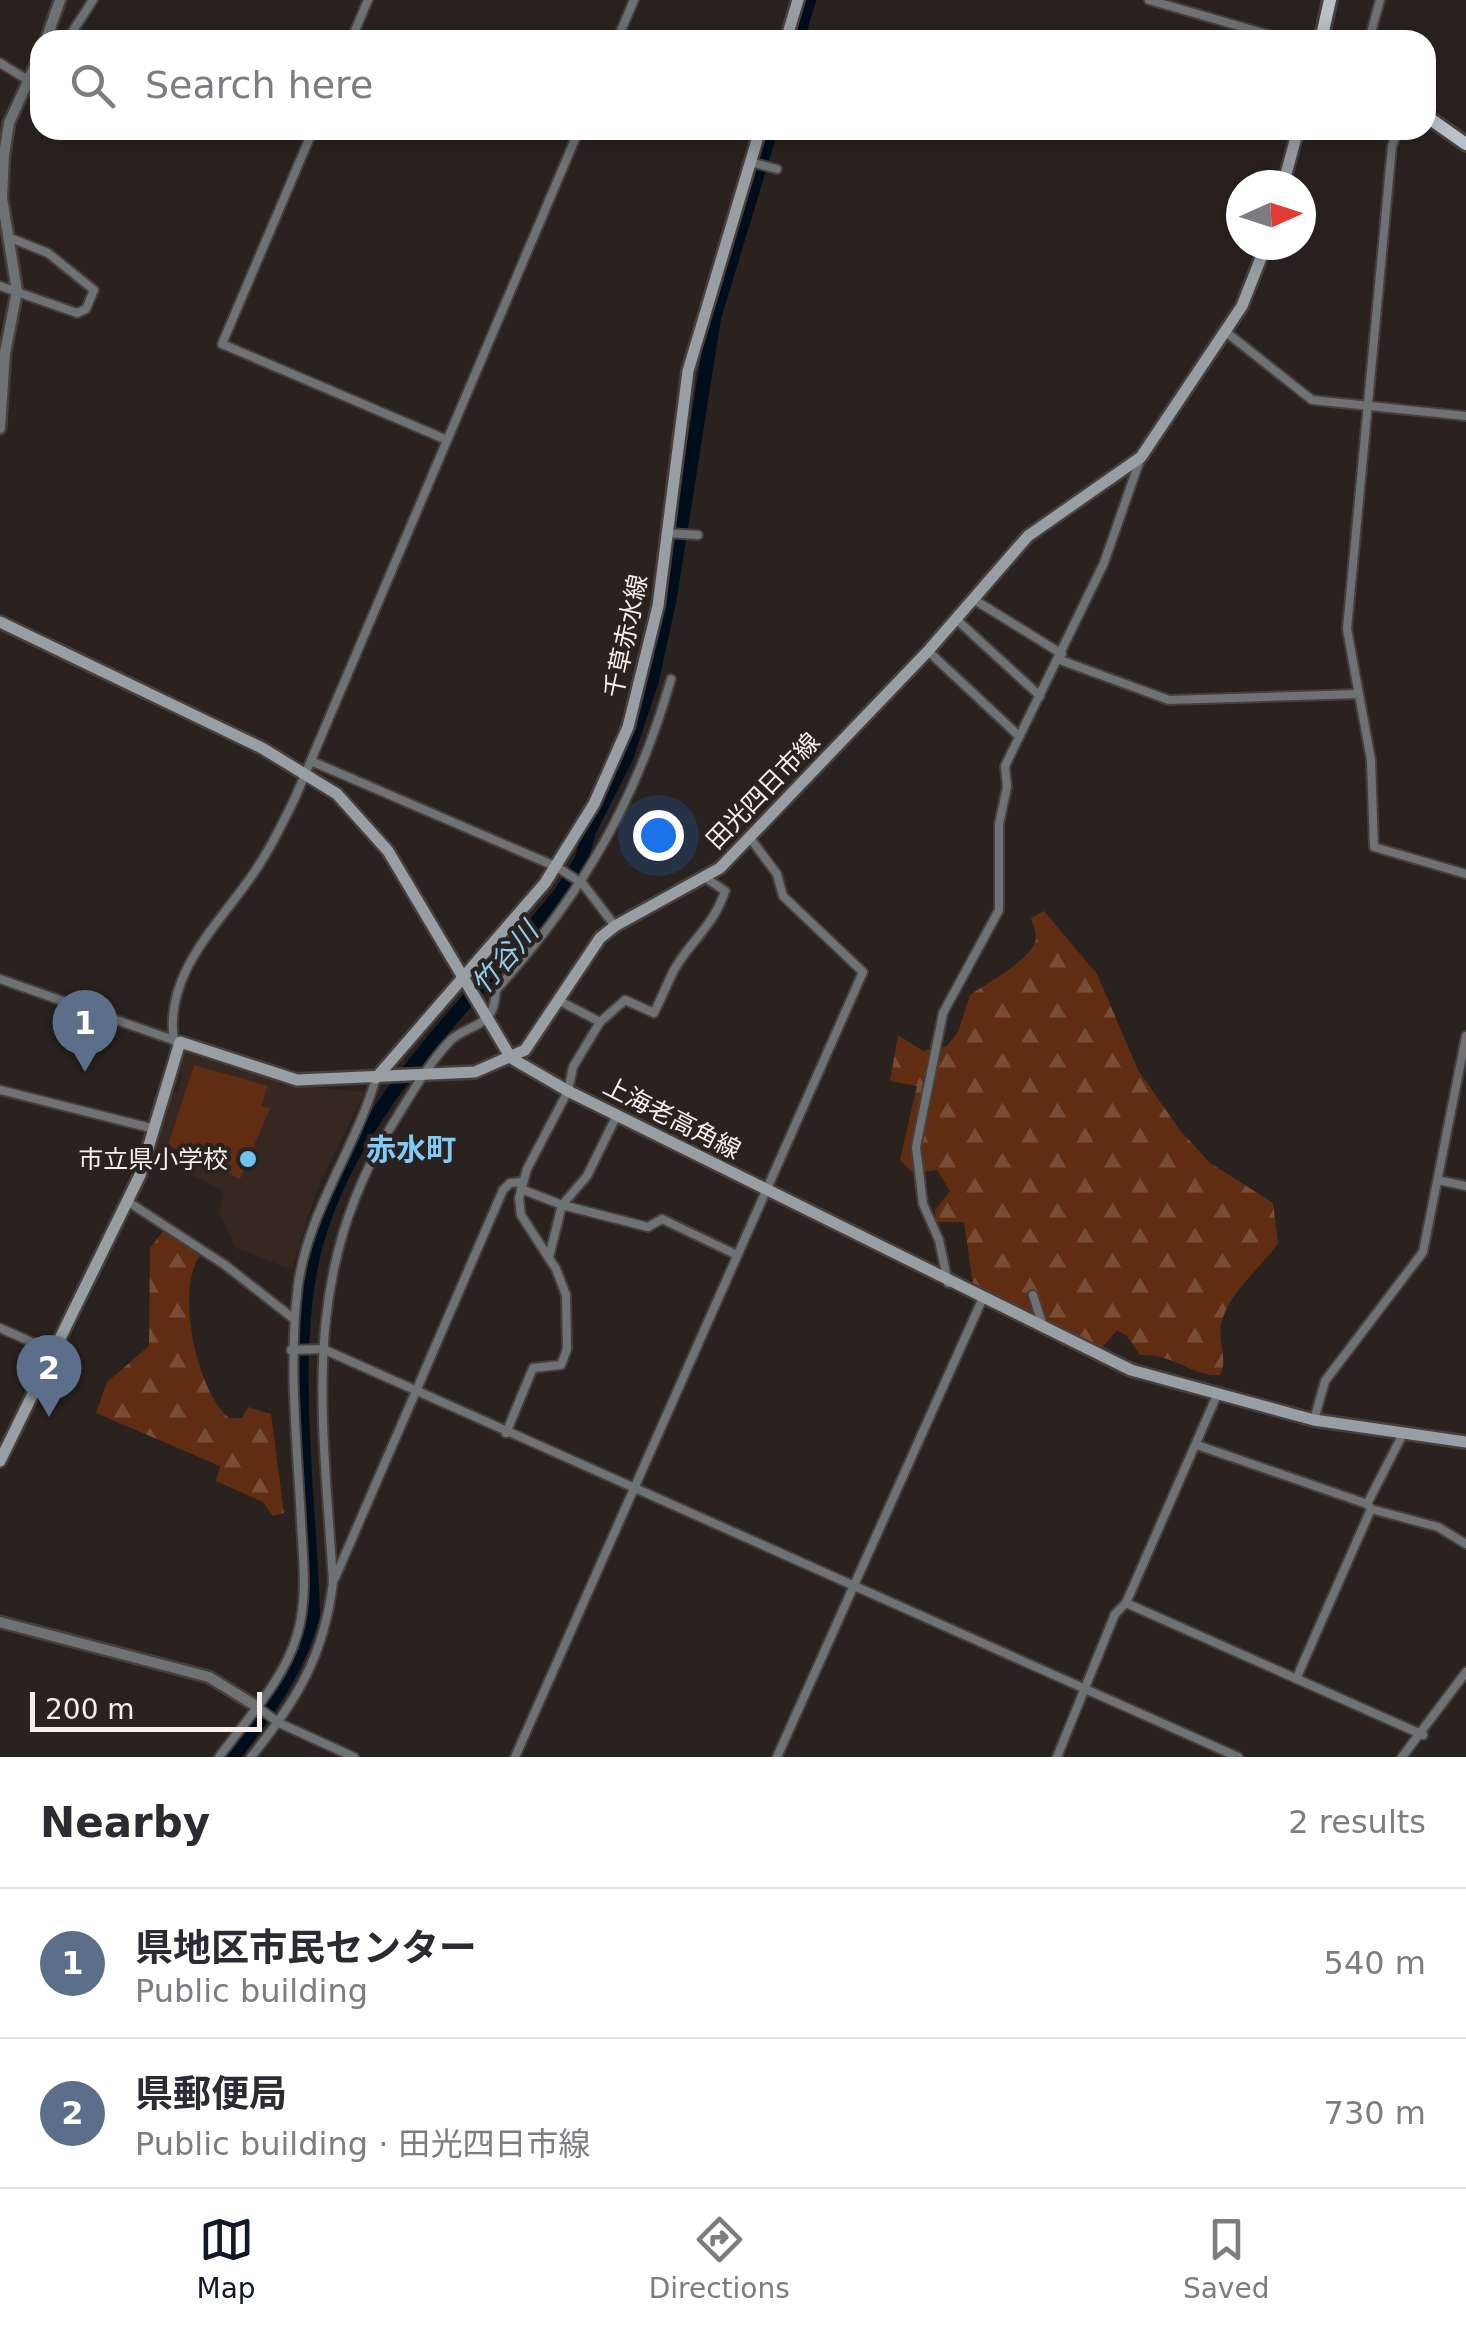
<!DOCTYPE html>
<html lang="en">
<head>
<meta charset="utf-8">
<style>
	body { margin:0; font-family:"DejaVu Sans","Noto Sans JP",sans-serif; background:#f2f2f3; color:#2b2b33 }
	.compass { position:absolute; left:1226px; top:170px; width:90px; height:90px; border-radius:50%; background:#fff; box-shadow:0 5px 25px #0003; rotate:87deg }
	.scale { position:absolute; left:30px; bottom:25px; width:232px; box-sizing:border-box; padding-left:10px; border:5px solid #f5eeec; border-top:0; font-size:28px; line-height:35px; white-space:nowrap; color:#f5eeec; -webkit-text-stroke:8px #2a221e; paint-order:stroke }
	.you { position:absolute; left:658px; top:835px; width:35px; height:35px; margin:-25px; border:8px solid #fff; border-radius:50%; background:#1a73e8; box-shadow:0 0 0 15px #1a73e833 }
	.badge { display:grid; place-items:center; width:65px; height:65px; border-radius:50%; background:#111827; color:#fff; font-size:32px; font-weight:700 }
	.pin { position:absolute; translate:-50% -82px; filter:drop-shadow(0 2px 5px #0008) }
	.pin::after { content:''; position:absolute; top:52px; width:35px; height:30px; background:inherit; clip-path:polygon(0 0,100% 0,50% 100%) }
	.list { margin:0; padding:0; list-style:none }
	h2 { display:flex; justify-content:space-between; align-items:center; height:130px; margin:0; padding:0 40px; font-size:42px }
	h2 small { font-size:32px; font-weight:400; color:#7c7c81 }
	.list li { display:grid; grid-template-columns:65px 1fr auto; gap:30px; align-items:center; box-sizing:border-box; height:150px; padding:0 40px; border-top:2px solid #e1e1e2 }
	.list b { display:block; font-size:38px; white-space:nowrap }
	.list p { margin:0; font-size:32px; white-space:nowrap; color:#7c7c81 }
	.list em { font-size:32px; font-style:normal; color:#7c7c81 }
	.icon { flex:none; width:55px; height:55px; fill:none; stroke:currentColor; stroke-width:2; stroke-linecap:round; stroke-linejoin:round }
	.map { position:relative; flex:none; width:1466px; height:1757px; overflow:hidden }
	.search { position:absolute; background:#fff; box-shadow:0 5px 25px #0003; left:30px; right:30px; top:30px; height:110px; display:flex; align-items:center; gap:25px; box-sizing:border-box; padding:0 35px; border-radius:30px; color:#7c7c81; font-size:38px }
	.sheet { height:430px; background:#fff }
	nav { display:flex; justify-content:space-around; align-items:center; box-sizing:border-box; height:140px; border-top:2px solid #e1e1e2; background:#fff; font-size:28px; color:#7c7c81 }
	nav a { display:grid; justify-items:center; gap:5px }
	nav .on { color:#111827 }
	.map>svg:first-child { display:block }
	.built { fill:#362720 }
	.grass { fill:#612d12 }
	.forest { fill:url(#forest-firs) }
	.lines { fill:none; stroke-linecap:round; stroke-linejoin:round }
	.river { stroke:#000d1a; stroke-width:14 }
	.minor-casing { stroke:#463f3b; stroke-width:12 }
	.tertiary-casing { stroke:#463f3b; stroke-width:15 }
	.secondary-casing { stroke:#463f3b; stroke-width:16 }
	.primary-casing { stroke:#463f3b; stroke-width:18 }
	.minor { stroke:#6e7275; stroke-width:8 }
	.tertiary { stroke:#6e7275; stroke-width:10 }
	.secondary { stroke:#989fa4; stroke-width:11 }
	.primary { stroke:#b9c2c8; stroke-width:12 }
	.poi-dot { fill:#6fc2f4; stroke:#2a221e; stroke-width:4 }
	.labels { text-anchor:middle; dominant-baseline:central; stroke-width:8; stroke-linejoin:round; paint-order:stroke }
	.street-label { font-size:25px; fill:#f5eeec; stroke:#2a221e }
	.poi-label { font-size:25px; fill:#f5eeec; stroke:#2a221e; text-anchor:end }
	.water-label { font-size:28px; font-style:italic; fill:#8fcbf1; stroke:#2a221e }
	.quarter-label { font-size:30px; font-weight:bold; fill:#80cbfa; stroke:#2a221e }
</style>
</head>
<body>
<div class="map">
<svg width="1466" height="1757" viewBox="0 0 1466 1757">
	<defs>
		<pattern id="forest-firs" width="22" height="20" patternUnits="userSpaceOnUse" patternTransform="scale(2.5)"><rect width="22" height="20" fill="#612d12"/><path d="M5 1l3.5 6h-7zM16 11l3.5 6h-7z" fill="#784c35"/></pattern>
	</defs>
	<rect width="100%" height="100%" fill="#2a221e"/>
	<path class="built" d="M186,1052L277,1079V1084L365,1092L318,1187L292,1270L236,1248L219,1212L223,1191L154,1155L172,1094L177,1092L183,1074L180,1067Z"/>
	<path class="grass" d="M194,1065L268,1086L261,1106L270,1108L240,1179L168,1145Z"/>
	<g class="forest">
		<path d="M1044,911L1097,974L1138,1070L1179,1129L1210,1163L1273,1203L1278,1243C1260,1270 1233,1287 1222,1320C1216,1338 1229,1358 1220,1375C1192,1377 1174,1353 1140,1355L1127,1336L1117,1330L1101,1349L973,1285L964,1222H936L935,1210L950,1191L937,1170L913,1173L900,1160L917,1086L890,1081L898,1035L923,1051L947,1046L958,1032L970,995C986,984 1027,962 1035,943C1038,935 1033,925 1031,918Z"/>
		<path d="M167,1226L201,1254C174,1288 197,1392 229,1418H242L248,1407L271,1414L284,1513L273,1516L263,1502L216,1481L220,1466L96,1413L107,1382L149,1346L150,1248Z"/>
	</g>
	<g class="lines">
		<g class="river">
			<path d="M797,40L809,0"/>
			<path d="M233,1757C267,1711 299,1671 313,1614C310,1503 287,1351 316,1244C355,1104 472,1002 561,893L581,861L589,831L626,758L652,680L670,597L714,318L771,130"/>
		</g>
		<defs>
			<g id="minor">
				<path d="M1149,0L1287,40"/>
				<path d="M67,40L93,0"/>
				<path d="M351,40L368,0"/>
				<path d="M617,40L634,0"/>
				<path d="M1369,40L1380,0"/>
				<path d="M0,63L28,80"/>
				<path d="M313,130L222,344L447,440"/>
				<path d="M1398,130L1392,146L1347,629L1371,760L1374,847L1466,874"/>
				<path d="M750,162L777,169"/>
				<path d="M0,286L77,313L86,309L94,290L48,253L8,237"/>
				<path d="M1226,332L1312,400L1466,416"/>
				<path d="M667,533L698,535"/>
				<path d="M973,599L1062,654"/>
				<path d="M956,619L1040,696"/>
				<path d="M928,651L1019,736"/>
				<path d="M1060,660L1169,700L1359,694"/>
				<path d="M311,761L557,867L583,884L615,926"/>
				<path d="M0,979L176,1041"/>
				<path d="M558,1000L600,1022L625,1000L654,1013C661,999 667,984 674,970C691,940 713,927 725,891L706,878"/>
				<path d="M174,1041C163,971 223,921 257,868C272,846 283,822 295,798L579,130"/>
				<path d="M0,1090L155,1129"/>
				<path d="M1438,1180L1466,1186"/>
				<path d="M521,1189L562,1205"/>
				<path d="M127,1201L225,1265L294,1319"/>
				<path d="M562,1205L648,1227L662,1219L737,1255"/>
				<path d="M549,1257L562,1205L587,1176L617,1115"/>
				<path d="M948,1283L939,1240L923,1204L916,1147L943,1013L999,910V824L1007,787L1005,766L1104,563L1141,457"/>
				<path d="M1033,1295L1044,1329"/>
				<path d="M0,1328L54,1352"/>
				<path d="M291,1350L323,1349L1238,1757"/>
				<path d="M1314,1420L1325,1381L1423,1252L1466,1036"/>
				<path d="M506,1433L533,1368L561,1365L567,1349L566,1295L556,1269L521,1215L519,1198L527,1169L568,1091L573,1067L600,1022"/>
				<path d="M1197,1445L1367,1504L1371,1509L1438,1527L1466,1544"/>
				<path d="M1367,1504L1404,1432"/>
				<path d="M335,1578L503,1190L510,1183L522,1182"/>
				<path d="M1126,1603L1423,1735"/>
				<path d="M1296,1679L1371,1509"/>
				<path d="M256,1706L279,1723L354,1757"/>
				<path d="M219,1757C246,1720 284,1680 297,1635C308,1599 303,1559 301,1521C297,1443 288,1363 298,1285C309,1209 355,1150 376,1078"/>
				<path d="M251,1757C297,1700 324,1656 333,1582C323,1418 299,1278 389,1130C407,1101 426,1067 449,1042C462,1028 480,1029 491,1012C495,1006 495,997 496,990C581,896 636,802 671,679"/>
				<path d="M515,1757L863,972L783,896L777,874L750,838"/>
				<path d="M777,1757L982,1300"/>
				<path d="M1057,1757L1115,1614L1126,1603L1217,1395"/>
				<path d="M1402,1757L1466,1672"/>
			</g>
			<g id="tertiary">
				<path d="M46,40L60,0"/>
				<path d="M0,428L5,353L17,291L2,198L4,155L9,123L40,55"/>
				<path d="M0,1622L209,1677L256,1706"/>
			</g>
			<g id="secondary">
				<path d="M786,40L798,0"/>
				<path d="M1283,185L1298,130"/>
				<path d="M0,622L262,748L337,794L388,851L511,1058L568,1091L1131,1370L1314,1420L1466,1442"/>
				<path d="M376,1078L545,883L594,804L628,727L658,606L688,371L760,130"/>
				<path d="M0,1461L140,1175L180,1042L297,1080L475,1072L525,1050L600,938L615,926L720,868L928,651L1028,536L1141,457L1242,306L1266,245"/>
			</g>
			<g id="primary">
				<path d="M1321,40L1330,0"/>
				<path d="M1426,116L1466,144"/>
			</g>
		</defs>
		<use href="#minor" class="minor-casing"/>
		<use href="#tertiary" class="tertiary-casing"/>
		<use href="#secondary" class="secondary-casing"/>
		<use href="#primary" class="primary-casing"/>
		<use href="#minor" class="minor"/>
		<use href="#tertiary" class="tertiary"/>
		<use href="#secondary" class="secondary"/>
		<use href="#primary" class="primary"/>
	</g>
	<circle class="poi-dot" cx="248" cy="1159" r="10"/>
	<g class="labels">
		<g class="street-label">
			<text transform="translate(626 636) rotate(-78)">千草赤水線</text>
			<text transform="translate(763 791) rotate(-46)">田光四日市線</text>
			<text transform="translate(672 1118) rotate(27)">上海老高角線</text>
		</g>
		<g class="poi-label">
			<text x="228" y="1159">市立県小学校</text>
		</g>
		<g class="water-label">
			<text transform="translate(505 958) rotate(-49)">竹谷川</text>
		</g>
		<g class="quarter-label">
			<text x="411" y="1149">赤水町</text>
		</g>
	</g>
</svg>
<svg class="compass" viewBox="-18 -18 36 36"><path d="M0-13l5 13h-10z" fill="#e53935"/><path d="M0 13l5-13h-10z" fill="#7c7c81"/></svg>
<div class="scale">200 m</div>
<div class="you"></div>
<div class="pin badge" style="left:85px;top:1072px;background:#5c6f8a">1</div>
<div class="pin badge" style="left:49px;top:1417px;background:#5c6f8a">2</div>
<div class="search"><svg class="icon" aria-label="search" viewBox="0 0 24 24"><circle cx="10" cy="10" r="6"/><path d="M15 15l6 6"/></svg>Search here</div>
</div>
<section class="sheet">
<h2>Nearby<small>2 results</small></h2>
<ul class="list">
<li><span class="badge" style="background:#5c6f8a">1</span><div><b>県地区市民センター</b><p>Public building</p></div><em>540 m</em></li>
<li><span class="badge" style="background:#5c6f8a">2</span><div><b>県郵便局</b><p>Public building · 田光四日市線</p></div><em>730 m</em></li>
</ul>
</section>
<nav>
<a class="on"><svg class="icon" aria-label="map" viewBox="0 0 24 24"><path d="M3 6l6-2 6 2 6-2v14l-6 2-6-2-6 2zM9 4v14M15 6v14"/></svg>Map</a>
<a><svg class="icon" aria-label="directions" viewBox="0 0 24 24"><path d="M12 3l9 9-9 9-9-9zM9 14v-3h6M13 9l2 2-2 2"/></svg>Directions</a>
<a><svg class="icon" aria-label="saved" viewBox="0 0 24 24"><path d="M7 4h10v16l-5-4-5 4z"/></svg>Saved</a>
</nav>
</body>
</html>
